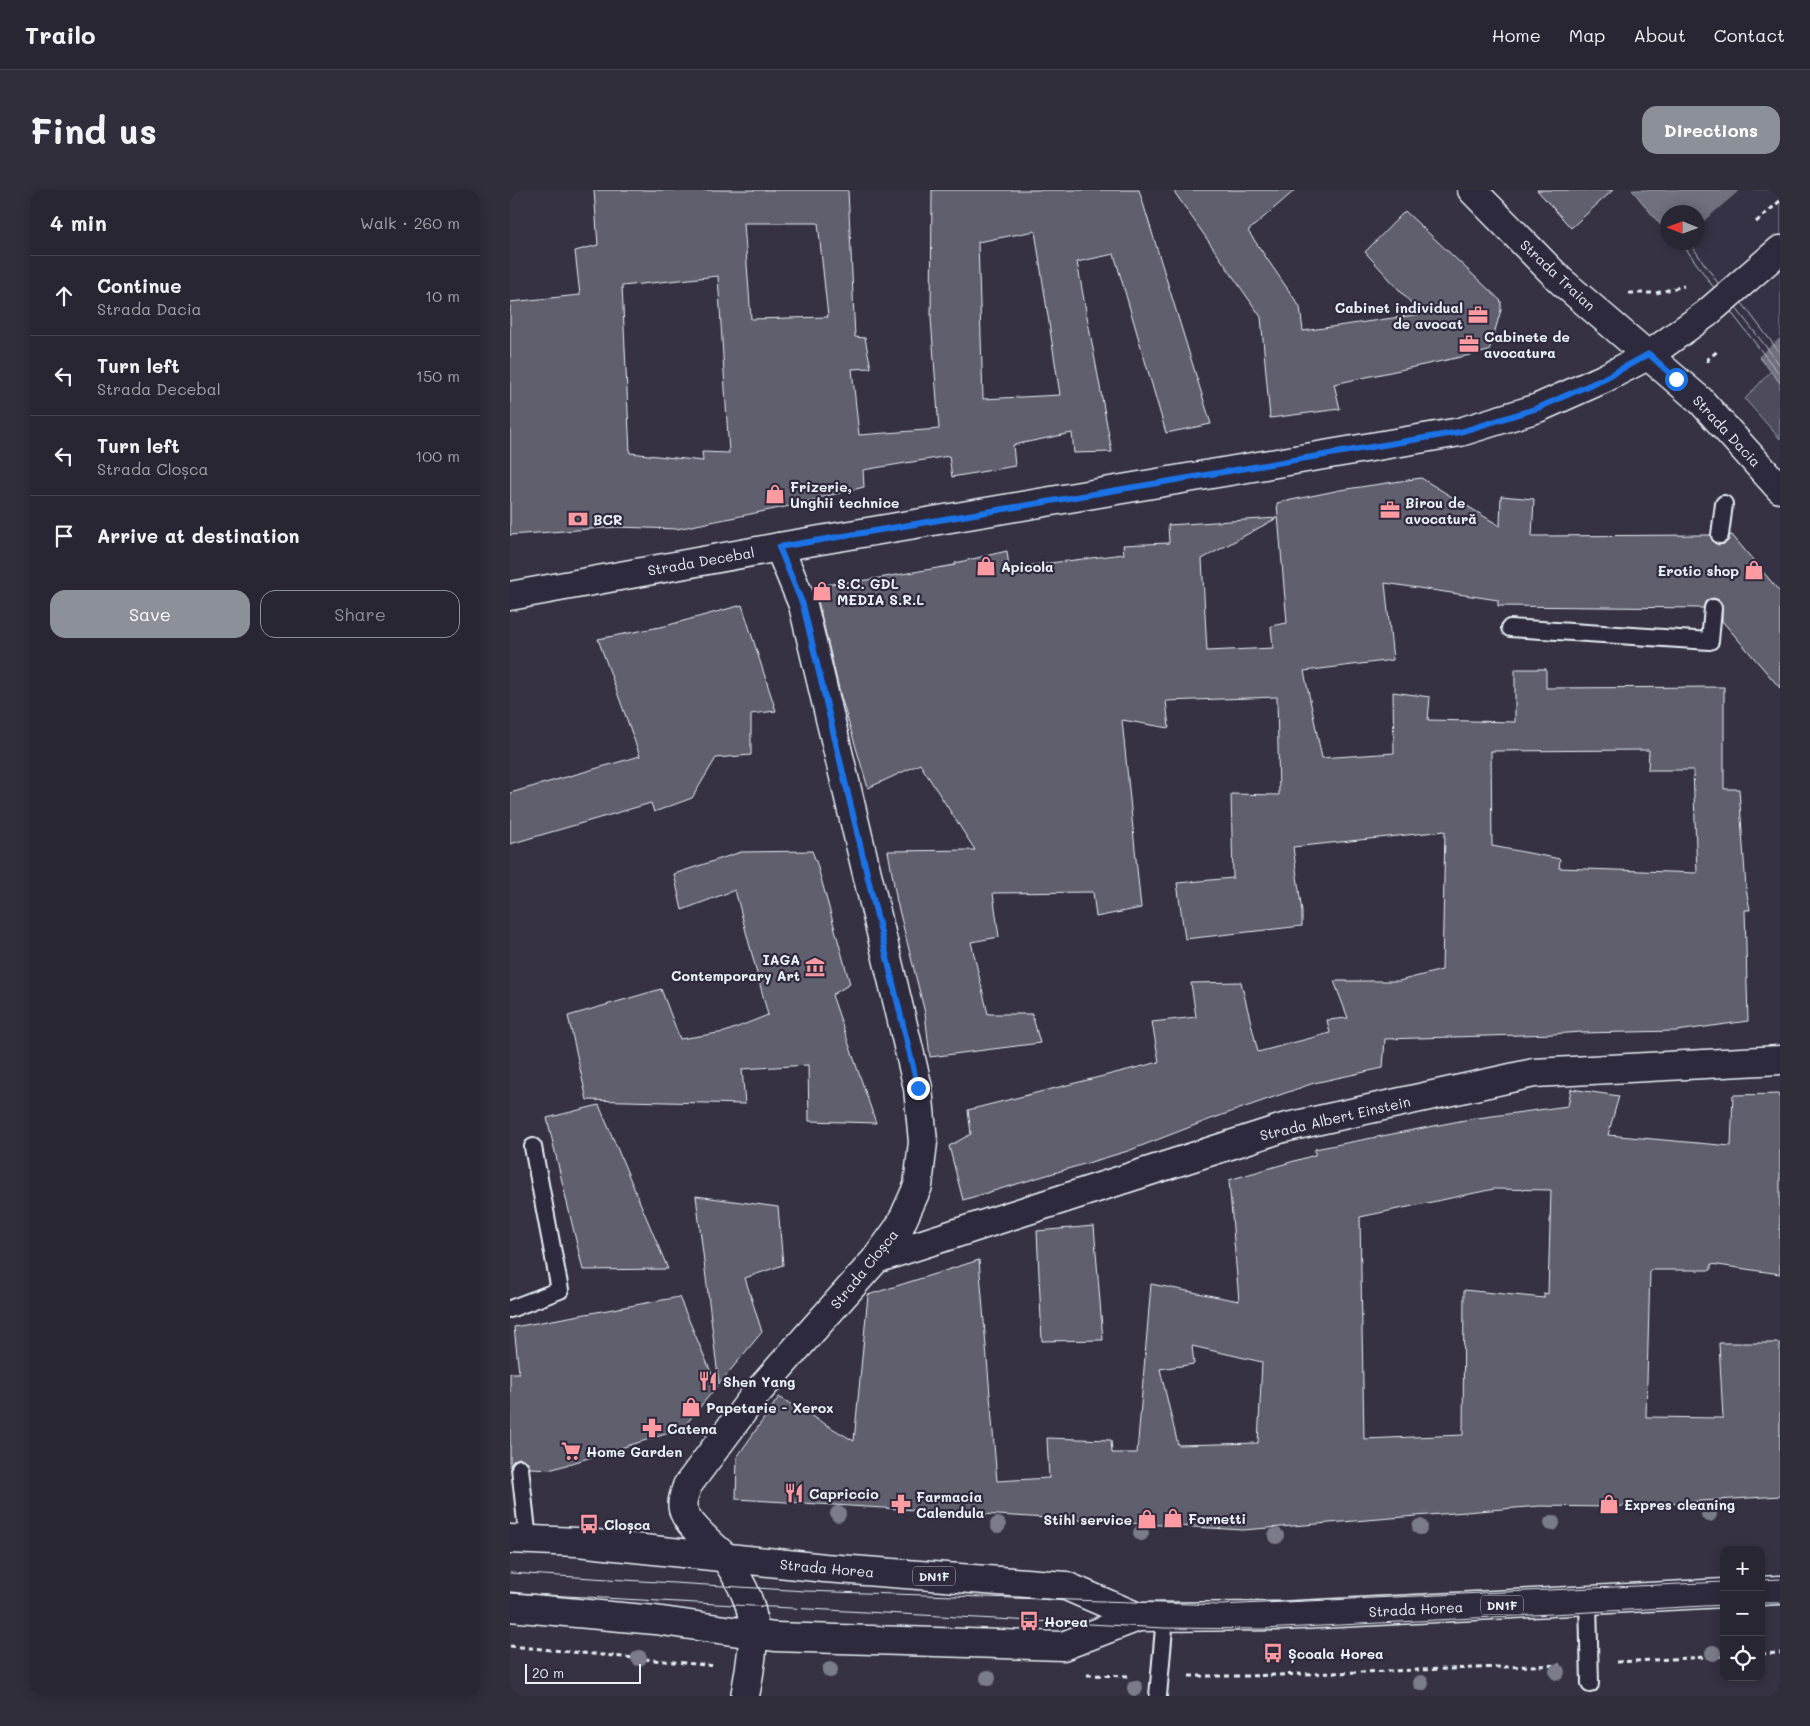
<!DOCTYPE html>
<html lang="en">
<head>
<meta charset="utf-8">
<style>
	body { margin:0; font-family:Mali,sans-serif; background:#302e3b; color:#f1f3f6 }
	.controls { position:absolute; right:15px; bottom:15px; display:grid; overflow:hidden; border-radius:10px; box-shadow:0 2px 12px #0003 }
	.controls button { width:45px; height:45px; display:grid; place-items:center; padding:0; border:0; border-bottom:1px solid #44434e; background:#282633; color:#f1f3f6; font:25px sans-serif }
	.compass { position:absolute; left:1150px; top:15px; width:45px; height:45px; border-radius:50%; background:#282633; box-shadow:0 2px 12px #0003; rotate:271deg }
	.scale { position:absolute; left:15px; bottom:12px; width:116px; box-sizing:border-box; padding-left:5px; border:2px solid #e8f1f8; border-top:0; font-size:14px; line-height:18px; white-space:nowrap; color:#e8f1f8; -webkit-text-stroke:4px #2f2a3d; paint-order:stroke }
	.stop { position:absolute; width:15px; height:15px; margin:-11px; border:4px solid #1a73e8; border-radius:50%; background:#fff }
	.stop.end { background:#1a73e8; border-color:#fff; box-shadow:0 1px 5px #0008 }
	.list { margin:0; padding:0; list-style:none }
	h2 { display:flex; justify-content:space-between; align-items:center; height:65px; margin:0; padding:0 20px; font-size:21px }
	h2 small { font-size:16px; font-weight:400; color:#a5a5ac }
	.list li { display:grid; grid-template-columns:32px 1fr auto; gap:15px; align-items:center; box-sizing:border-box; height:80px; padding:0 20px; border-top:1px solid #44434e }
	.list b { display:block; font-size:19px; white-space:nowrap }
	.list p { margin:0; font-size:16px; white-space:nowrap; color:#a5a5ac }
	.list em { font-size:16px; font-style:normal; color:#a5a5ac }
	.actions { display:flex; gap:10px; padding:15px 20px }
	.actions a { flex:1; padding:11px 0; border:1px solid #8c9099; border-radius:15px; text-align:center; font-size:18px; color:#8c9099 }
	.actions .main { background:#8c9099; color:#fff }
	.icon { flex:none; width:28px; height:28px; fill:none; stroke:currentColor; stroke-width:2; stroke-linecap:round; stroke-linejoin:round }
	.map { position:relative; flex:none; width:1270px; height:1506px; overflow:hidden; border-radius:15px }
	header { display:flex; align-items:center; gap:30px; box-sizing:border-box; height:70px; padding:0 25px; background:#282633; border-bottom:1px solid #44434e }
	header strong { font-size:24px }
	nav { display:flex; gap:28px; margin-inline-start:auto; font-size:18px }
	.intro { display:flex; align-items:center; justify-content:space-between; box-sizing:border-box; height:120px; padding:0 30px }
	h1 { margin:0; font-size:35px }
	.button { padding:12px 22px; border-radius:15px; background:#8c9099; color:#fff; font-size:18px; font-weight:700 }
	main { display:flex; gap:30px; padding:0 30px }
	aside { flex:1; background:#282633; border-radius:15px; box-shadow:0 2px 12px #0003 }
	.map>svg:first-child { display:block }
	.green { fill:#4d4b5c; stroke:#9a9eaa }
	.water { fill:#70717f; stroke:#a0a4af }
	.pier { fill:#363244 }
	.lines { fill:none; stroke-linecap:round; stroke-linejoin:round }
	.shore { stroke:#b8bec8; stroke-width:1 }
	.building { fill:#605e6e; stroke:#e8f1f8; fill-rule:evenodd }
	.service-casing { stroke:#e8f1f8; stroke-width:20 }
	.minor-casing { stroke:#e8f1f8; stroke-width:31 }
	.tertiary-casing { stroke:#e8f1f8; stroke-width:31 }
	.secondary-casing { stroke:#e8f1f8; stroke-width:31 }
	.primary-casing { stroke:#e8f1f8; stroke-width:31 }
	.path { stroke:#e8f1f8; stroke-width:3; stroke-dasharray:5 4; stroke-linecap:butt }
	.service { stroke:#2f2a3d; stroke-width:16 }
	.minor { stroke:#2f2a3d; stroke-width:28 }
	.tertiary { stroke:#2f2a3d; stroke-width:28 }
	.secondary { stroke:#2f2a3d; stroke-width:28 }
	.primary { stroke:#2f2a3d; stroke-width:28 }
	.tram { stroke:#e8f1f8; stroke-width:1 }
	.tree { fill:#7a7b89 }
	.route { stroke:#1a73e8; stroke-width:6 }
	.labels { text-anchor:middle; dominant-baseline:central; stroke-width:4.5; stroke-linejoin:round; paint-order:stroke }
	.shield { fill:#2f2a3d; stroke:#b0b5c0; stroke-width:1 }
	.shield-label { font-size:12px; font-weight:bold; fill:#e8f1f8 }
	.street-label { font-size:14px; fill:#e8f1f8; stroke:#2f2a3d }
	.poi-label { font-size:14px; font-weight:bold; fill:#e8f1f8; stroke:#2f2a3d; text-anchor:start }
</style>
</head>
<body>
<header>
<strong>Trailo</strong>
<nav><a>Home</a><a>Map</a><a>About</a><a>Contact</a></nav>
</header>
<div class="intro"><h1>Find us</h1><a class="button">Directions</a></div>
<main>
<aside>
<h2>4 min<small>Walk · 260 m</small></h2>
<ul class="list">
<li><svg class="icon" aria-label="ahead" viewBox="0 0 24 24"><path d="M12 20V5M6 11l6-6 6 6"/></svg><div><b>Continue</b><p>Strada Dacia</p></div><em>10 m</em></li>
<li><svg class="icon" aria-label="left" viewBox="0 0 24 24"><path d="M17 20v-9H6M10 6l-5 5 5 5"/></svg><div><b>Turn left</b><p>Strada Decebal</p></div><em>150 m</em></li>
<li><svg class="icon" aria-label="left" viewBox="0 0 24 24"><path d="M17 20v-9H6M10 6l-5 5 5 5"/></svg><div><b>Turn left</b><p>Strada Cloșca</p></div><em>100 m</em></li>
<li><svg class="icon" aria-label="arrive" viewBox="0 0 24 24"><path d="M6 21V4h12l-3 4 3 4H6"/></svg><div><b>Arrive at destination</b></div></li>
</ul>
<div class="actions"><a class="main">Save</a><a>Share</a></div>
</aside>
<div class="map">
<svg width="1270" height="1506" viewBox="0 0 1270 1506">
	<rect width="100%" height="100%" fill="#363244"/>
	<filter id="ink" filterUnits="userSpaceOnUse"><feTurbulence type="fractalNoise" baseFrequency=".02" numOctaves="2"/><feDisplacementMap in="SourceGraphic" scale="10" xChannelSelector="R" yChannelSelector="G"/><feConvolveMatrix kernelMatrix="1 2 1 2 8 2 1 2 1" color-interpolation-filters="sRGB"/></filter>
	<g filter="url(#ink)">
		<path class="green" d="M1261,181L1270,193V249L1235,209Z"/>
		<path class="water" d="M1122,0H1270V193L1235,149L1165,53L1188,52V22H1158L1157,43Z"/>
		<path class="pier" d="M1230,0H1270V148L1247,168L1164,55L1167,53L1188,52V36Z"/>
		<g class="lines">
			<g class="shore">
				<path d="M1171,52L1204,98"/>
				<path d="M1179,52L1208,93"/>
				<path d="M1232,113L1270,163"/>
				<path d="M1226,118L1270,175"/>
				<path d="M1221,122L1270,185"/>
			</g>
		</g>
		<g class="building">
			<path d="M84,0H338L345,147L355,148L361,178L342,179L349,245L429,239L421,128L422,0H629L701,234L656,243L604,64L567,72L602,262L564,263L562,243L503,255L505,276L442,287L439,266L353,280L354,297L309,308V310L167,339L107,337L0,345V112L70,105L65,61L88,55ZM234,33H308L318,127L241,129ZM525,41L550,205L473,209L468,52ZM208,86L219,263L192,262L193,271L120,263L112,96Z"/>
			<path d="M663,0H785L738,41L790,117L793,141L911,124L855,62L895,21L991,111V120L979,161L824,194L830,219L760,228L751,127Z"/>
			<path d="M1027,0H1103L1061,38Z"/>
			<path d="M911,288L990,336L991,306L1024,309L1022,346L1200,345L1204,353L1209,355L1214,354L1218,351L1220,345H1222L1270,402V498L1212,431V414L1209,410L1204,408L1199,409L1195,412L1193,418L988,416V410L875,393L883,470L794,481L812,568L884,563L883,502L920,507L918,530L1005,532V479H1036V498L1214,497V599H1229L1236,698L1240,720H1235L1238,831L1167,841L1071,843V842L1044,844L875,849L873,878L804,893L701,929L618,961L453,1010L439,956L461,944L458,920L649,872L642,832L686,827L681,793L731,792L748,862L820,843L817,830L838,828L824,791H889L932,780L935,641L783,657L792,722V736L675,749L667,693L723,688L721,604L769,605L767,507L656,511L659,538L612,530L631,718L586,727L583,702L483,703L489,747L461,752L478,824H522L530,853L420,867L415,823L387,712L378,661L465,660L410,574L358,598L331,507L308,411L303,396L357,390L445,375V373L497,361L499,378L614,364L613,355L659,353L658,335L767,328L692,369L697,461L763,458L761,436L777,433L767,313L830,300ZM1139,560L1138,580H1183L1187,683L1049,678L1050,669L982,656L981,561Z"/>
			<path d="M232,415L266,521L241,524V565L206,568L182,608L144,622L141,613L0,654V603L130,566L88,449L155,436Z"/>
			<path d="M302,661L307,674L340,794L322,805L366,933L299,931L298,875L232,879L235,914L77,910L58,826L151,799L170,849L215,842L258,825L225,700L172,720L164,684L231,662Z"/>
			<path d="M1061,899L1109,906L1098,945L1221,956L1223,905L1270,904V1084L1201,1074V1080H1140L1136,1227L1213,1228L1209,1153H1270V1306L1097,1317L1030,1316L733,1340L226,1309L227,1267L269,1207L344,1251L358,1105L469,1070L487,1291L539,1288L537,1248L601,1250L602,1263H627L641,1094L729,1111L719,990L805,965V959L960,929L1058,916ZM984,999L1041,1000L1038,1104L1034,1103V1108L954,1100L953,1245L854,1249L850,1027ZM682,1156L752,1172L748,1253L668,1255L650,1179L684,1174Z"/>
			<path d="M89,915L158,1079L73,1080L37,928Z"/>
			<path d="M186,1006L268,1017L273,1075L235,1088L252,1142L209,1194Z"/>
			<path d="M584,1036L593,1150L532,1151L527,1041Z"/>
			<path d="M169,1107L207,1196L172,1239L43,1279L20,1278L18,1272L9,1268L4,1270L0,1277V1183H9L4,1137Z"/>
		</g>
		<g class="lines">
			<defs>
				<g id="service">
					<path d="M1210,345L1214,314"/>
					<path d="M1000,438L1200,451L1203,418"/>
					<path d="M0,1119L50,1100L23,957"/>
					<path d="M10,1278L18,1350"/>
					<path d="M1078,1411L1080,1494"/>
					<path d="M648,1506L655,1427"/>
				</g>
				<g id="minor">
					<path d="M366,1069L773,938L1024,883L1270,870"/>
					<path d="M215,1367C203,1355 177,1335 173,1319C171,1312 175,1303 177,1296L245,1205L366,1069L390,1036L408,996L413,952L408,898L293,415L269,357"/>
				</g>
				<g id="tertiary">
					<path d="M0,406L269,357L950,242L1028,218L1093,189L1139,165"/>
					<path d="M215,1367C227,1387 241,1408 243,1432C245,1453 239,1485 235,1506"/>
				</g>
				<g id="secondary">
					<path d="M962,0L1051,91L1191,211L1270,299"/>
					<path d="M1139,165L1196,124L1270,60"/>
				</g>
				<g id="primary">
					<path d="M0,1349L67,1352L315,1378L556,1396L628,1427"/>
					<path d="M1251,1401L1270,1400"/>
					<path d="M0,1417L145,1430L265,1447L553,1456L628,1427L770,1426L1214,1403"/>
				</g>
			</defs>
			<use href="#service" class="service-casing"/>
			<use href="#minor" class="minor-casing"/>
			<use href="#tertiary" class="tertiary-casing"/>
			<use href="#secondary" class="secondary-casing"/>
			<use href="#primary" class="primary-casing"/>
			<g class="path">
				<path d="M1246,32L1270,11"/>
				<path d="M1119,103H1146L1174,96"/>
				<path d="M1198,172V169L1209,160"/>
				<path d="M0,1456L206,1476"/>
				<path d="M1251,1464L1270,1463"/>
				<path d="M1107,1472L1214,1466"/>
				<path d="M577,1485L621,1486"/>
				<path d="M679,1486H738L1050,1475"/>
			</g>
			<use href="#service" class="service"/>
			<use href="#minor" class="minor"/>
			<use href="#tertiary" class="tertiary"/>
			<use href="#secondary" class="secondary"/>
			<use href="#primary" class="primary"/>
			<g class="tram">
				<path d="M0,1383L295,1401L710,1415L1214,1392"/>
				<path d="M1251,1390L1270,1389"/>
				<path d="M0,1403L654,1438L754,1439L1214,1415"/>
				<path d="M1251,1413H1270"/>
			</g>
		</g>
		<g class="tree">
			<circle cx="328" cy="1324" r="8"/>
			<circle cx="1199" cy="1324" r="8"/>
			<circle cx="1042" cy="1333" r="8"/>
			<circle cx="488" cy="1335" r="8"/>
			<circle cx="910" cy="1337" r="8"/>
			<circle cx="631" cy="1343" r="8"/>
			<circle cx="766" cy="1346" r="8"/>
			<circle cx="1203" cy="1463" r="8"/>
			<circle cx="129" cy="1468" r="8"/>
			<circle cx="320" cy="1480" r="8"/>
			<circle cx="1047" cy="1482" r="8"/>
			<circle cx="478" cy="1488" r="8"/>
			<circle cx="911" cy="1493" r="8"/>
			<circle cx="625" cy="1498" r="8"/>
		</g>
	</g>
	<g class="lines" filter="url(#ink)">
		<path class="route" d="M408,898L293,415L269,357L950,242L1028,218L1093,189L1139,164L1166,189"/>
	</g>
	<defs>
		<symbol id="office-bare" viewBox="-9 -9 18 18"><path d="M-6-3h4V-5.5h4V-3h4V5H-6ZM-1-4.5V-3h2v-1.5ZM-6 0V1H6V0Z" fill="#ff9aa2" stroke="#2f2a3d" stroke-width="2.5" paint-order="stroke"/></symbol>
		<symbol id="shop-bare" viewBox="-9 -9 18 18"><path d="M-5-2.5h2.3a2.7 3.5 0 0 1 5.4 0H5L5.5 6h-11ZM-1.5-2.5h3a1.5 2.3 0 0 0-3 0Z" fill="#ff9aa2" stroke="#2f2a3d" stroke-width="2.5" paint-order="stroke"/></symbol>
		<symbol id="bank-bare" viewBox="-9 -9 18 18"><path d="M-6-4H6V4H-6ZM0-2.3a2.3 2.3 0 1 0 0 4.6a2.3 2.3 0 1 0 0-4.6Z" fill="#ff9aa2" stroke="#2f2a3d" stroke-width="2.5" paint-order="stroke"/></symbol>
		<symbol id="museum-bare" viewBox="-9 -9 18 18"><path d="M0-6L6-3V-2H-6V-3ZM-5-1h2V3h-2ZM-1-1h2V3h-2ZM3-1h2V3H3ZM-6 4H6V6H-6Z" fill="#ff9aa2" stroke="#2f2a3d" stroke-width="2.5" paint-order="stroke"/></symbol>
		<symbol id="restaurant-bare" viewBox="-9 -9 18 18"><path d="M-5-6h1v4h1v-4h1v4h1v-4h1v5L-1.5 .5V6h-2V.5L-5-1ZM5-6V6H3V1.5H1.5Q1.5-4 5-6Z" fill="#ff9aa2" stroke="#2f2a3d" stroke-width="2.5" paint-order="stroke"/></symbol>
		<symbol id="pharmacy-bare" viewBox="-9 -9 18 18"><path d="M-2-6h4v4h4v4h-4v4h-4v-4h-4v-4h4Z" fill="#ff9aa2" stroke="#2f2a3d" stroke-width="2.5" paint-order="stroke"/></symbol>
		<symbol id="supermarket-bare" viewBox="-9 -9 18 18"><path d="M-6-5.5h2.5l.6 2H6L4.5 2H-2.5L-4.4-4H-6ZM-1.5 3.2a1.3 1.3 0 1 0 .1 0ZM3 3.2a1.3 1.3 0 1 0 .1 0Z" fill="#ff9aa2" stroke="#2f2a3d" stroke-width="2.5" paint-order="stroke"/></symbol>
		<symbol id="bus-bare" viewBox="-9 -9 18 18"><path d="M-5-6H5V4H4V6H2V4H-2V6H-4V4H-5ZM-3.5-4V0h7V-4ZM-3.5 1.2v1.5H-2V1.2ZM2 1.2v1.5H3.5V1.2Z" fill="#ff9aa2" stroke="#2f2a3d" stroke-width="2.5" paint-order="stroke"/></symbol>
	</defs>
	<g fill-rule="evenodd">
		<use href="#office-bare" x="954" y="111" width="28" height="28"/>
		<use href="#office-bare" x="945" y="140" width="28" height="28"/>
		<use href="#shop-bare" x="251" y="290" width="28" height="28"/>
		<use href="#office-bare" x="866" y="306" width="28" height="28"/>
		<use href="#bank-bare" x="54" y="315" width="28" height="28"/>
		<use href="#shop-bare" x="462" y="362" width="28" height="28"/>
		<use href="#shop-bare" x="1230" y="366" width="28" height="28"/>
		<use href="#shop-bare" x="298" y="387" width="28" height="28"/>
		<use href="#museum-bare" x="291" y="763" width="28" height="28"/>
		<use href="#restaurant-bare" x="184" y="1177" width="28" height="28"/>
		<use href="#shop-bare" x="167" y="1203" width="28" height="28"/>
		<use href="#pharmacy-bare" x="128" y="1224" width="28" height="28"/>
		<use href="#supermarket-bare" x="47" y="1247" width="28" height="28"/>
		<use href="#restaurant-bare" x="270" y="1289" width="28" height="28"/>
		<use href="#pharmacy-bare" x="377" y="1300" width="28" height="28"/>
		<use href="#shop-bare" x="1085" y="1300" width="28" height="28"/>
		<use href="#shop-bare" x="649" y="1314" width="28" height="28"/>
		<use href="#shop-bare" x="623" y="1315" width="28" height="28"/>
		<use href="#bus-bare" x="65" y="1320" width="28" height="28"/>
		<use href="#bus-bare" x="505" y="1417" width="28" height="28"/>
		<use href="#bus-bare" x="749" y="1449" width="28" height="28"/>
	</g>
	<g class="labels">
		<g class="shield">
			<rect x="403" y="1376.5" width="42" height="19" rx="4"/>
			<rect x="971" y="1405.5" width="42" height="19" rx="4"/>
		</g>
		<g class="shield-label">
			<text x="424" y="1386">DN1F</text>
			<text x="992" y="1415">DN1F</text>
		</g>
		<g class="street-label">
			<text transform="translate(1048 85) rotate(43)">Strada Traian</text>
			<text transform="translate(1217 241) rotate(47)">Strada Dacia</text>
			<text transform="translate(191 371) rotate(-10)">Strada Decebal</text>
			<text transform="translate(825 928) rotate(-13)">Strada Albert Einstein</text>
			<text transform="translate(354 1079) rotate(-51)">Strada Cloșca</text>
			<text transform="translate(317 1378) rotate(5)">Strada Horea</text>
			<text transform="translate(906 1419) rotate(-3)">Strada Horea</text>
		</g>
		<g class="poi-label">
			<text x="953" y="117" text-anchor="end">Cabinet individual<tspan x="953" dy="16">de avocat</tspan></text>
			<text x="974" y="146">Cabinete de<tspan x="974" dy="16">avocatura</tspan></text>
			<text x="280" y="296">Frizerie,<tspan x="280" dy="16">Unghii technice</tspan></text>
			<text x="895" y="312">Birou de<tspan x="895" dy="16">avocatură</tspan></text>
			<text x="83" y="329">BCR</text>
			<text x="491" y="376">Apicola</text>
			<text x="1229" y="380" text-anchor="end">Erotic shop</text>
			<text x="327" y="393">S.C. GDL<tspan x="327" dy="16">MEDIA S.R.L</tspan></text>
			<text x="290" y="769" text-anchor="end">IAGA<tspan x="290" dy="16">Contemporary Art</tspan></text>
			<text x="213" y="1191">Shen Yang</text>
			<text x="196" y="1217">Papetarie - Xerox</text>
			<text x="157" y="1238">Catena</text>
			<text x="76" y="1261">Home Garden</text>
			<text x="299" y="1303">Capriccio</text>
			<text x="406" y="1306">Farmacia<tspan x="406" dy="16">Calendula</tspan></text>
			<text x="1114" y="1314">Expres cleaning</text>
			<text x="678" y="1328">Fornetti</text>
			<text x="622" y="1329" text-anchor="end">Stihl service</text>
			<text x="94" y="1334">Cloșca</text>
			<text x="534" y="1431">Horea</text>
			<text x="778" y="1463">Școala Horea</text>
		</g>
	</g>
</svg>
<div class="controls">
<button>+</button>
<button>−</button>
<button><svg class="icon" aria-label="locate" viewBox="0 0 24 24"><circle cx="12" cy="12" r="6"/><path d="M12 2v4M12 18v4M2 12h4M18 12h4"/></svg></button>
</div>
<svg class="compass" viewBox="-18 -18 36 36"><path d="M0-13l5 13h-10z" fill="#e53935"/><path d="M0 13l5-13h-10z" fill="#a5a5ac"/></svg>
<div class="scale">20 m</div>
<div class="stop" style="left:1166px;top:189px"></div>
<div class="stop end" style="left:408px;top:898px"></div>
</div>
</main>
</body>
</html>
